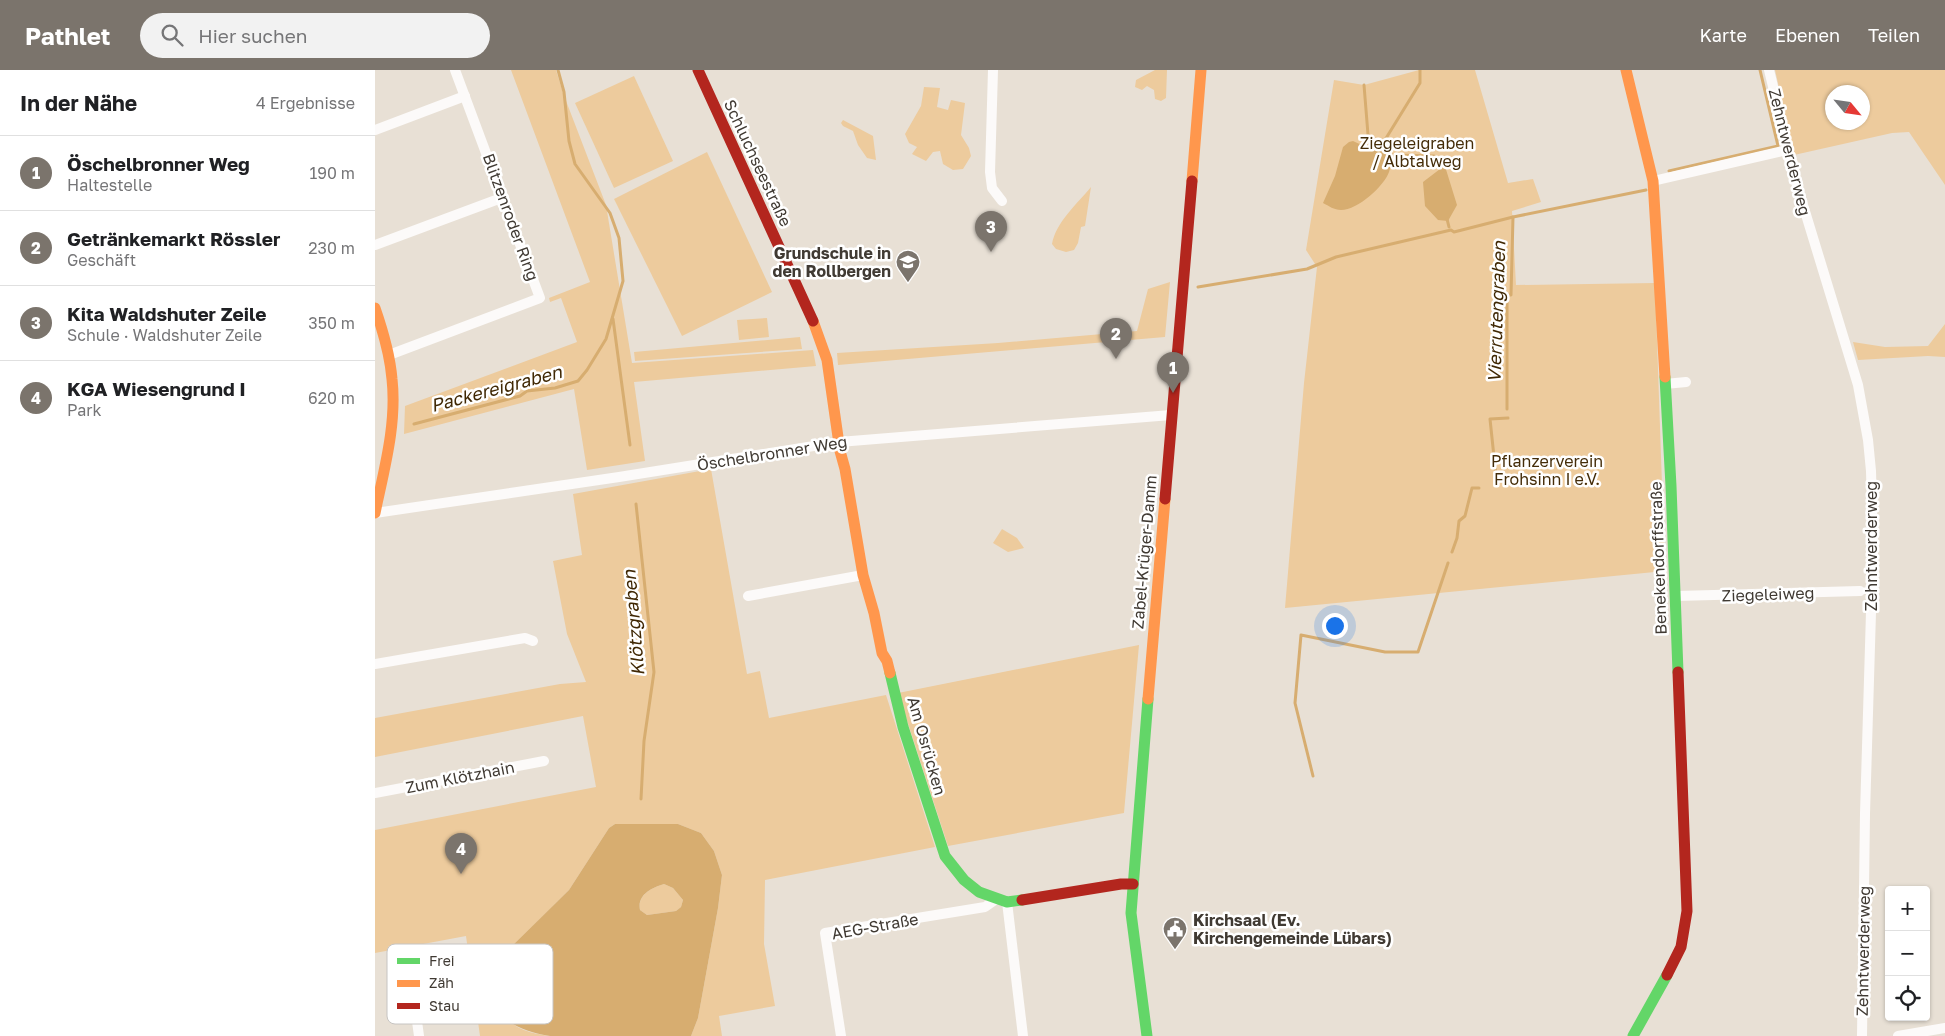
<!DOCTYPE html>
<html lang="de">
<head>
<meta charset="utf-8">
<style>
	body { margin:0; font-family:"Golos Text",sans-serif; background:#f2f2f2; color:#202124 }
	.controls { position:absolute; right:15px; bottom:15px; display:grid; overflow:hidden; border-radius:5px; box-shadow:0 1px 4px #0004 }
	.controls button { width:45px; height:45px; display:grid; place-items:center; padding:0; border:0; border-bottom:1px solid #e0e0e0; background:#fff; color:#202124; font:25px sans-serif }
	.compass { position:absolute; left:1450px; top:15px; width:45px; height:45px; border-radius:50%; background:#fff; box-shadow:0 1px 4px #0004; rotate:119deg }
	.you { position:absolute; left:959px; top:555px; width:18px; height:18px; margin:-12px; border:4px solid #fff; border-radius:50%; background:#1a73e8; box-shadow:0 0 0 8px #1a73e833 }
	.badge { display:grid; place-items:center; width:32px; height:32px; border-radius:50%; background:#7b746c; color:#fff; font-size:16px; font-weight:700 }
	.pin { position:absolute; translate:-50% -41px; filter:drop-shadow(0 1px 2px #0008) }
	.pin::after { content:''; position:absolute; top:26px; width:18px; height:15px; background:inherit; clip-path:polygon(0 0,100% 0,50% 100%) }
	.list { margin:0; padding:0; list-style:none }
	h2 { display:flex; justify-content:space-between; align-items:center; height:65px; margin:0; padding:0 20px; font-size:21px }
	h2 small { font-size:16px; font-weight:400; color:#757577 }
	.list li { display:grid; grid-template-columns:32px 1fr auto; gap:15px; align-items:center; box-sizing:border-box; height:75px; padding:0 20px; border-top:1px solid #e0e0e0 }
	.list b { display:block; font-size:19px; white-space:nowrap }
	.list p { margin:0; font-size:16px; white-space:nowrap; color:#757577 }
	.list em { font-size:16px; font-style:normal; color:#757577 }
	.icon { flex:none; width:28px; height:28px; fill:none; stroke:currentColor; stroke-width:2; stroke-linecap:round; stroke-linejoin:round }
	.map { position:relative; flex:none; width:1570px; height:966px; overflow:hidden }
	header { display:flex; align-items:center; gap:30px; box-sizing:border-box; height:70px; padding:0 25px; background:#7b746c; color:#fff }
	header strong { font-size:24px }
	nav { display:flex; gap:28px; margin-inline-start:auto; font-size:18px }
	.search { width:350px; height:45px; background:#f2f2f2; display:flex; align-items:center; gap:12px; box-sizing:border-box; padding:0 18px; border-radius:28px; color:#757577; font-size:19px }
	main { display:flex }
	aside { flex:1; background:#fff }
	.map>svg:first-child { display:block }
	.green { fill:#edcb9d; fill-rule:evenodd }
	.water { fill:#d7ad70; fill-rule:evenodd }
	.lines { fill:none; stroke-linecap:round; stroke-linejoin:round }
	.stream { stroke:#d7ad70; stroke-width:3 }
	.street { stroke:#fcfaf9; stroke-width:10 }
	.fast { stroke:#63d668; stroke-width:11 }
	.slow { stroke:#ff974d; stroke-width:11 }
	.jam { stroke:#b3261e; stroke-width:11 }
	.labels { text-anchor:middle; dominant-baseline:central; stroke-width:5; stroke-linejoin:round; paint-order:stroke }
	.park-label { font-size:16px; fill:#442c08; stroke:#fff }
	.street-label { font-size:16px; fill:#403a33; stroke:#fff }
	.poi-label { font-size:16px; font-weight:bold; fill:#403a33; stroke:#fff; text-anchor:end }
	.water-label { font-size:18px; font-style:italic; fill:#402804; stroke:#fff }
	.key { fill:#fff; stroke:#c6c4c2; stroke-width:1 }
	.key-label { font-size:14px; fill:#403a33 }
</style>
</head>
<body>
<header>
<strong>Pathlet</strong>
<div class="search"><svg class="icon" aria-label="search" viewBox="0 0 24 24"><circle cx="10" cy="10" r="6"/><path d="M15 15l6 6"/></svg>Hier suchen</div>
<nav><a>Karte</a><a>Ebenen</a><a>Teilen</a></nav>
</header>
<main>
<aside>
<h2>In der Nähe<small>4 Ergebnisse</small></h2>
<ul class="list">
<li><span class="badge">1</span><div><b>Öschelbronner Weg</b><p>Haltestelle</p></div><em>190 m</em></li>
<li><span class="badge">2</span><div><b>Getränkemarkt Rössler</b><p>Geschäft</p></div><em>230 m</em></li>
<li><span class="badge">3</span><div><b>Kita Waldshuter Zeile</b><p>Schule · Waldshuter Zeile</p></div><em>350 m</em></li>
<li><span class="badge">4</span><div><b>KGA Wiesengrund I</b><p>Park</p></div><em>620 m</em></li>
</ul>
</aside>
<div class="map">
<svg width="1570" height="966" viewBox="0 0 1570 966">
	<rect width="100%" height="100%" fill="#e8e0d5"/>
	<g class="green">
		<path d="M136,0H181L188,23L231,135L257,293L438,280L441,296L259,312L270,391L212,400L199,319L29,364L30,336L202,272L186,228L175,232L174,228L215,212Z"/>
		<path d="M780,0H792L791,28L786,31L780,29L779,20L772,16L767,20L760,17L761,10Z"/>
		<path d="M1044,0H1100L1133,113L1158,109L1166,132L1137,141L1141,215L1280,213L1290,501L910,538L929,313L942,197L931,180L959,10L989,15Z"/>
		<path d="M1400,0H1570V115L1534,62L1517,63L1419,85ZM1458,22H1488V52H1458Z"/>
		<path d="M259,6L298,91L239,118L200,33Z"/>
		<path d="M549,17L565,18L562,37L573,40L576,30L590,33L586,65L594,78L596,86L588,99L578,100L568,94L565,81L558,82L551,91L537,84L542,77L534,73L530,64L546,36Z"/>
		<path d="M468,50L498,66L501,90L492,88L483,75L478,61L468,56L466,53Z"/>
		<path d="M332,82L397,222L307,266L239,129Z"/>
		<path d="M716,117L710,156L706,157L703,173L699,180L691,182L681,179L677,174C681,152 702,134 716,117Z"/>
		<path d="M795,212L790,267L463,295L462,283L623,273L762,261L773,219Z"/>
		<path d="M392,248L394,267L364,270L362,250Z"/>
		<path d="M1570,254V287L1553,286L1483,290L1478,272L1510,277L1553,276Z"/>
		<path d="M425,267L427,279L260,291L259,282Z"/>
		<path d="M336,399L372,604L385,601L394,648L511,625L560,777L390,810L389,874L400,936L344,946L347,966H316L323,948L343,838L347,805L339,781L326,763L303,754H240L234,758L194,820L124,889L114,912L115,932C138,956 142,961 175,966H105L91,866L0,883V760L221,717L208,646L0,687V648L185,614L211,612L192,564L178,491L207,485L198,424Z"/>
		<path d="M627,459L642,468L649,478L633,482L618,473Z"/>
		<path d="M764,575L749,743L573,776L523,623Z"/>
		<path d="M289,814L298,818L308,830L306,837L301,841L272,845L265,840C262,825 276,818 289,814Z"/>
	</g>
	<g class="water">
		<path d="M978,71L991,77L1005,78L1017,86C1016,91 1016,97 1014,102C1009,116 983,140 966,140C959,140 954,136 948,133L960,106L968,77L974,72Z"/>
		<path d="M1069,93L1082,135L1073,151L1063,150L1050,136L1048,112L1065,99Z"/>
		<path d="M240,754H303L326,763L339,781L347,805L343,838L323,948L316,966H175C130,959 90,930 129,884L194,820L234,758ZM289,814L298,818L308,830L306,837L301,841L272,845L265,840C262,825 276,818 289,814Z"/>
	</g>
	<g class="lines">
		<g class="stream">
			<path d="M989,15L994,77L996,79"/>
			<path d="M1005,80V78L1045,13V0"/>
			<path d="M1015,85L1059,86L1069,93L1068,95"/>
			<path d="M1294,101L1403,76L1385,0"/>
			<path d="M1072,149L1074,157"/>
			<path d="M823,217L932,199L961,187L1076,160L1079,162L1138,147L1271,120"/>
			<path d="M238,249L255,375"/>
			<path d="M1132,339V225H1136L1138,147"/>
			<path d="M39,354L145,326L152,321L180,318L203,311L212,300L231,269L248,211L244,168L235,143L200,94L194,71L189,22L183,0"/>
			<path d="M1121,406L1115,349L1133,348"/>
			<path d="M261,434L279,602L269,671L266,729"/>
			<path d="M1077,482L1082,468L1084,451L1090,446L1097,418H1104"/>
			<path d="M938,706L920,633L926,565L1010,582H1043L1073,493"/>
		</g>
		<g class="street">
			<path d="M618,0L615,102L617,118L627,131"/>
			<path d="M1394,0L1412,74L1414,89L1483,315L1493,370L1496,401L1498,475L1490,744L1487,966"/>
			<path d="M0,60L90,26"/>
			<path d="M1278,111L1412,80"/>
			<path d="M0,175L129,127"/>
			<path d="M14,285L165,228L80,0"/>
			<path d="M1290,314L1311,312"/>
			<path d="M0,443L244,407L464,372L796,345"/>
			<path d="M373,526L488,505"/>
			<path d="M1301,526L1485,521"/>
			<path d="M0,594L150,568L158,571"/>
			<path d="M0,723L169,691"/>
			<path d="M632,832L648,966"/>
			<path d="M36,907L44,966"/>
			<path d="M466,966L450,863L610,837L620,830"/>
			<path d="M1523,966L1570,958"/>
		</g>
		<g class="fast">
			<path d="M1290,307L1296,416L1303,602"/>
			<path d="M515,603L528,657L570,786L589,810L604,822L632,832L647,830"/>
			<path d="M772,966L756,843L773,629"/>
			<path d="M1258,966L1292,905"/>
		</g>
		<g class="slow">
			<path d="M1251,0L1278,111L1290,307"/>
			<path d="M817,111L826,0"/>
			<path d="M0,238C8,261 15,285 17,309C22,354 9,400 0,443"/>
			<path d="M438,251L452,290L465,381L470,399L488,505L499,543L507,583L512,591L515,603"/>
			<path d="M773,629L790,429"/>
		</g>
		<g class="jam">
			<path d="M323,0L438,251"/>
			<path d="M790,429L817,111"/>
			<path d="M647,830L746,814H758"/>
			<path d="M1292,905L1306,877L1312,841L1303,602"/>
		</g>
	</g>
	<defs>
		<symbol id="school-pin" viewBox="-11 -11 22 30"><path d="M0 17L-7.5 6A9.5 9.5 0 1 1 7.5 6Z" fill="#7b746c" stroke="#fff"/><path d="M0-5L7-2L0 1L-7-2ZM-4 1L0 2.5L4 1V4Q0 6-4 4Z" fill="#fff"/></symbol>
		<symbol id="civic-pin" viewBox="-11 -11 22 30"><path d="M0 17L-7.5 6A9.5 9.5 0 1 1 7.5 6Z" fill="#7b746c" stroke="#fff"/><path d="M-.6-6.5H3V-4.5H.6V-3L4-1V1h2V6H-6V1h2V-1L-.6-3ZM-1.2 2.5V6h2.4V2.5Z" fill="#fff"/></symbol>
	</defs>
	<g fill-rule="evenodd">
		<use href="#school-pin" x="519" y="178" width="28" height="38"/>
		<use href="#civic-pin" x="786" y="845" width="28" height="38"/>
	</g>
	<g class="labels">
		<g class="park-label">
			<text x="1042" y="73">Ziegeleigraben<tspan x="1042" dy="18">/ Albtalweg</tspan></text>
			<text x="1172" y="391">Pflanzerverein<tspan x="1172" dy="18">Frohsinn I e.V.</tspan></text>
		</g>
		<g class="street-label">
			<text transform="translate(1415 82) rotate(76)">Zehntwerderweg</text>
			<text transform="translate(383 93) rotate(65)">Schluchseestraße</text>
			<text transform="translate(136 147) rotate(70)">Blitzenroder Ring</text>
			<text transform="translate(397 383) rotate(-9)">Öschelbronner Weg</text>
			<text transform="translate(1496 476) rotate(-90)">Zehntwerderweg</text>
			<text transform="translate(769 482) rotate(-85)">Zabel-Krüger-Damm</text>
			<text transform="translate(1283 488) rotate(-92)">Benekendorffstraße</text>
			<text transform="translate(1393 524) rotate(-2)">Ziegeleiweg</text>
			<text transform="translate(552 676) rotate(74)">Am Osrücken</text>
			<text transform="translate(85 707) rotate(-11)">Zum Klötzhain</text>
			<text transform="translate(500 856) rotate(-10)">AEG-Straße</text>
			<text transform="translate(1488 881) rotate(-89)">Zehntwerderweg</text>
		</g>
		<g class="poi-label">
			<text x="516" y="183">Grundschule in<tspan x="516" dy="18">den Rollbergen</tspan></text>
			<text x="818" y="850" text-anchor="start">Kirchsaal (Ev.<tspan x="818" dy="18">Kirchengemeinde Lübars)</tspan></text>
		</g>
		<g class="water-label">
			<text transform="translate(1121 242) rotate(-88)">Vierrutengraben</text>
			<text transform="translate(121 318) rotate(-15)">Packereigraben</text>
			<text transform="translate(258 553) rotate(-95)">Klötzgraben</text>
		</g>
	</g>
	<rect x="12" y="874" width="166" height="80" rx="8" class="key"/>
	<rect x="22" y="888" width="23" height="6" fill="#63d668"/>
	<rect x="22" y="910" width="23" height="7" fill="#ff974d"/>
	<rect x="22" y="933" width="23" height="6" fill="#b3261e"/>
	<g class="key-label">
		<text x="54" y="896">Frei</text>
		<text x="54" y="918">Zäh</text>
		<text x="54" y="941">Stau</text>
	</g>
</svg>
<div class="controls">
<button>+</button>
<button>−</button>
<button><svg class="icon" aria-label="locate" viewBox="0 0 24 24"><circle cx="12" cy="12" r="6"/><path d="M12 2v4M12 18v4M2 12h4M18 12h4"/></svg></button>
</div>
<svg class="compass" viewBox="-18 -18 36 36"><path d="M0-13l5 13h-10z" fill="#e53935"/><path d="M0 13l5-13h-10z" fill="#757577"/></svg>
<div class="you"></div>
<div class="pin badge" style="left:798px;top:323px">1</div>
<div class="pin badge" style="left:741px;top:289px">2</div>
<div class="pin badge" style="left:616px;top:182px">3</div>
<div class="pin badge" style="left:86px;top:804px">4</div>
</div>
</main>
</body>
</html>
